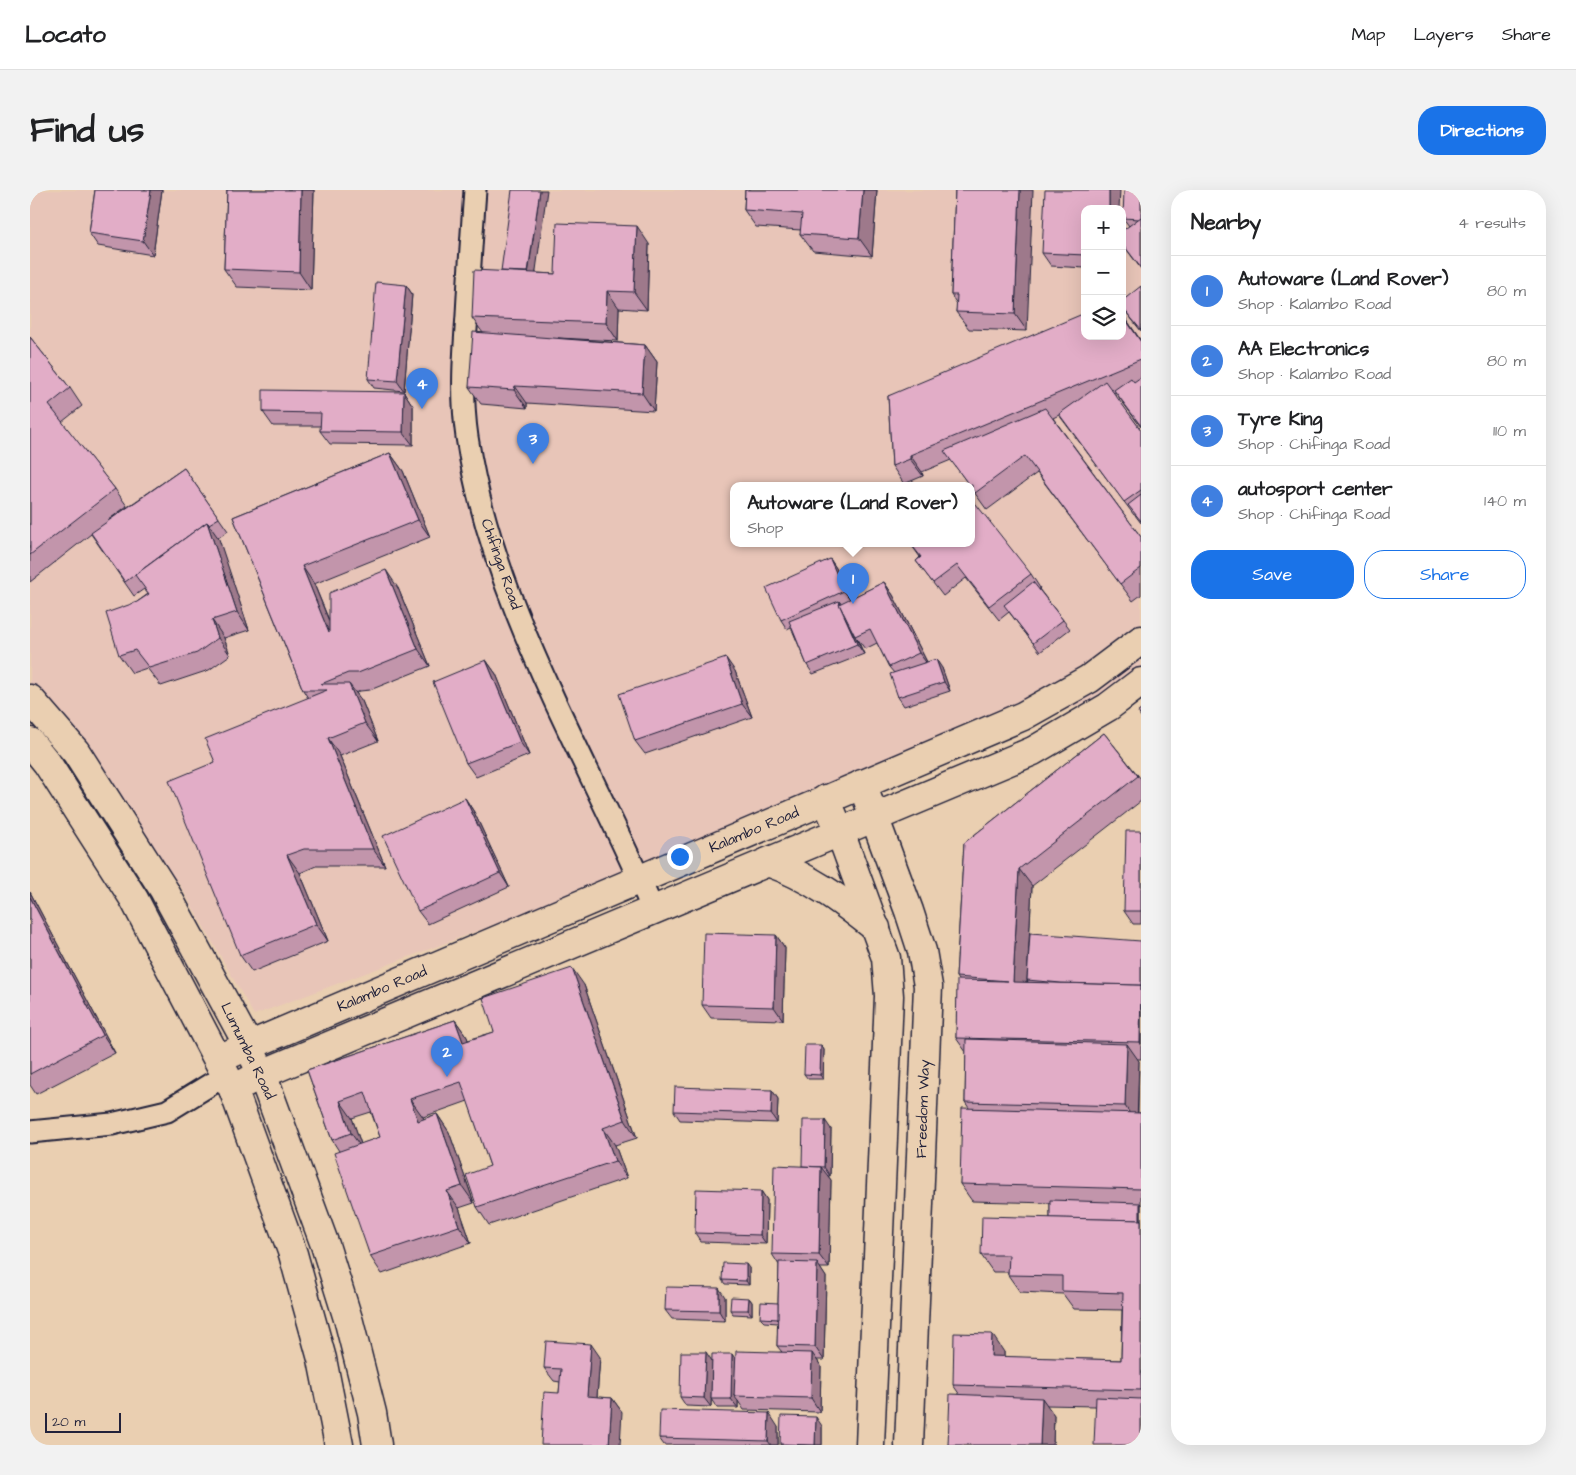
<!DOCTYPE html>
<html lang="en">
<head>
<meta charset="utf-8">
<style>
	body { margin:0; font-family:"Architects Daughter",sans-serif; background:#f2f2f2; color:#202124 }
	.controls { position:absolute; right:15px; top:15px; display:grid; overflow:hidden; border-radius:10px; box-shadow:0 5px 20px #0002 }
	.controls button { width:45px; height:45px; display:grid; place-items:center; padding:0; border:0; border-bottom:1px solid #e0e0e0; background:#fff; color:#202124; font:25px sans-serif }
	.scale { position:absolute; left:15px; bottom:12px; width:76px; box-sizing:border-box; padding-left:5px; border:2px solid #22223b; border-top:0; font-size:14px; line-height:18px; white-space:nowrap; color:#22223b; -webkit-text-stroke:4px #eacfb1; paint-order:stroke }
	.you { position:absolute; left:649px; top:666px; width:18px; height:18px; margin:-12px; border:4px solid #fff; border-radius:50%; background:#1a73e8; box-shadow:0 0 0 8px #1a73e833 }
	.badge { display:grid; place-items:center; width:32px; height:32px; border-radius:50%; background:#1a73e8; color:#fff; font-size:16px; font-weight:700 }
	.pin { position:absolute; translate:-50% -41px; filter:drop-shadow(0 1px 2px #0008) }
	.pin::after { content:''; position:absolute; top:26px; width:18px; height:15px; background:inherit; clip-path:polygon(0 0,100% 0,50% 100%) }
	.popup { position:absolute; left:700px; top:292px; width:245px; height:65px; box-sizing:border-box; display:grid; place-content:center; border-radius:10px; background:#fff; filter:drop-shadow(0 1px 4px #0005); font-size:16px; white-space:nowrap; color:#757577 }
	.popup b { font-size:19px; color:#202124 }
	.popup::after { content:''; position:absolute; left:50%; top:100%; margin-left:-10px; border:10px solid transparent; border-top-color:#fff }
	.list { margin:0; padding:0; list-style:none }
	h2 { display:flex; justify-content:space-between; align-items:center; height:65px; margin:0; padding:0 20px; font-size:21px }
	h2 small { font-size:16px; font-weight:400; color:#757577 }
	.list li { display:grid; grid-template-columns:32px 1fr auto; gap:15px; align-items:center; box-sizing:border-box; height:70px; padding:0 20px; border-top:1px solid #e0e0e0 }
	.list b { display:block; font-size:19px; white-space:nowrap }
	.list p { margin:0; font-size:16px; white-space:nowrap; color:#757577 }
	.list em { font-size:16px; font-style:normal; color:#757577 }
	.actions { display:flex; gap:10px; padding:15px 20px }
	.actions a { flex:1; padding:11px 0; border:1px solid #1a73e8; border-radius:20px; text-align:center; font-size:18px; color:#1a73e8 }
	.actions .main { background:#1a73e8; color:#fff }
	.icon { flex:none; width:28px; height:28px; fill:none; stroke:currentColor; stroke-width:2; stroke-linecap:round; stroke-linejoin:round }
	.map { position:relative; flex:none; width:1111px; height:1255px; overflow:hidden; border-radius:20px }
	header { display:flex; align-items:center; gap:30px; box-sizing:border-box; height:70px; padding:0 25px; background:#fff; border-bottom:1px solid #e0e0e0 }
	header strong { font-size:24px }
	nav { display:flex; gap:28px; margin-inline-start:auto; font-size:18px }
	.intro { display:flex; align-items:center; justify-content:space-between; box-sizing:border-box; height:120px; padding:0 30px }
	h1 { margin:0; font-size:35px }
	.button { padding:12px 22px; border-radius:20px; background:#1a73e8; color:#fff; font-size:18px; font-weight:700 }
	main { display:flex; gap:30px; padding:0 30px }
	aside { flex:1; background:#fff; border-radius:20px; box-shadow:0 5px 20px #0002 }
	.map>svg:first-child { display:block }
	.built { fill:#e8c5b8; fill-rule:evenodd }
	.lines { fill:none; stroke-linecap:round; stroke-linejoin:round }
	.minor-casing { stroke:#22223b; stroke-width:25 }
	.secondary-casing { stroke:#22223b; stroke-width:31 }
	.primary-casing { stroke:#22223b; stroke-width:31 }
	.minor { stroke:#eacfb1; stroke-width:21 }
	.secondary { stroke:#eacfb1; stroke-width:28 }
	.primary { stroke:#eacfb1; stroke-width:28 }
	.wall { fill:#c295ab; stroke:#22223b; fill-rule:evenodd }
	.shaded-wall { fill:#9e798b; stroke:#22223b }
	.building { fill:#e2adc7; stroke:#22223b }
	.labels { text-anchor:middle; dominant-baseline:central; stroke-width:4; stroke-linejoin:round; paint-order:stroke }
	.street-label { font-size:15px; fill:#22223b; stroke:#eacfb1 }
</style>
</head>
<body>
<header>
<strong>Locato</strong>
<nav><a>Map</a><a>Layers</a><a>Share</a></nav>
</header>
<div class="intro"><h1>Find us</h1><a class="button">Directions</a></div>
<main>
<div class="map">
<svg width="1111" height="1255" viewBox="0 0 1111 1255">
	<rect width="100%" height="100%" fill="#eacfb1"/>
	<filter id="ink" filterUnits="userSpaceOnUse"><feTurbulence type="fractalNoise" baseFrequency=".02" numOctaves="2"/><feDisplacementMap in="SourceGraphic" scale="10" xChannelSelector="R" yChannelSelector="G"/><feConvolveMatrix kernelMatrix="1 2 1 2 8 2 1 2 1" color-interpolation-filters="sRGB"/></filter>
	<g filter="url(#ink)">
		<path class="built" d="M0,0H1111V477L1075,505L224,825L150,695L49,563L0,507ZM1055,19H1092V146H1055ZM704,295H942V353H704Z"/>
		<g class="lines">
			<defs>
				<g id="minor">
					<path d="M445,0C442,42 439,84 437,125C434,166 431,206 437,247C462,414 557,567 623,720"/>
					<path d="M0,942L82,934L137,921L181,894"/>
				</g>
				<g id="secondary">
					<path d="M832,594L879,721L892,761L898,796L879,1255"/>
					<path d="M796,609L810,642L856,768L859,806L840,1255"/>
				</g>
				<g id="primary">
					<path d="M0,509L46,562L134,700L218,855L232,884L295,1055L319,1132L342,1223L347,1255"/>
					<path d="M0,552L17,573L104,709L203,899L263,1064L292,1169L309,1255"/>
					<path d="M738,672C780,687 811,710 846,738"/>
					<path d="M188,869L993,526L1059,489L1111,450"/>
					<path d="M203,899L232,884L1003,561L1078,517L1111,492"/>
				</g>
			</defs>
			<use href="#minor" class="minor-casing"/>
			<use href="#secondary" class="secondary-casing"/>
			<use href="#primary" class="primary-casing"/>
			<use href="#minor" class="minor"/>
			<use href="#secondary" class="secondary"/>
			<use href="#primary" class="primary"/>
		</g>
		<g class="wall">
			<path d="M65,0H132L123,65L68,56L59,43Z"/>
			<path d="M197,0H284L281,100L207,97L194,79Z"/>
			<path d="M715,0H847L842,66L783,61L770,44L771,40L726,37L714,20Z"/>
			<path d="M925,0L997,141L939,139L926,122L927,114L921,105Z"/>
			<path d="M1111,0V79L1092,53L1099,36L1093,28Z"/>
			<path d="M1055,19V78L1021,76L1012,63Z"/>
			<path d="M619,54L617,120L589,118L588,151L528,148L615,155L627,172L624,221L497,213V218L451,214L439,197L453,143L442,128L506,83L525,84Z"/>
			<path d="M376,95L382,104L374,201L344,198L338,189Z"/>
			<path d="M1111,96V141L1092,117Z"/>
			<path d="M1092,123L1111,151V237L1085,202L1083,203L1111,240V333L1105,325H1104L1029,225L1023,228L1111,347V405L1103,411L1007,283L957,320L921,270L892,282L893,286L874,294L862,276L858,206L1092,146Z"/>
			<path d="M0,147L40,198L52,216L32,232L85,299L97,316L77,331L154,278L198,341L188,348L219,440L194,448L200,465L179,480L131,496L117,478L102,483L89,465L107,412L118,404L114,399L104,406L61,344L0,392Z"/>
			<path d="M374,202L383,216V255L300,254L290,241L291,236H243L233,222Z"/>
			<path d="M360,263L373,281L400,347L284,394L299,430L368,398L400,476L340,500L330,501L326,503L332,511L348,551L310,566L355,676H286L270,683L298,751L222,782L210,765L185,572L278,508L273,500L203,327Z"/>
			<path d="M880,353H942L1001,384L1010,398L1009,399L1040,439L1010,462L979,422L969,430L936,388L913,406L886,371L890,367Z"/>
			<path d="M800,369L806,378L820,409L854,392L863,405L897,472L912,478L920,501L874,516L868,507L864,483L859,477L847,453L835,459L827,448L834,464L783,484L777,475L761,437L757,439L751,430Z"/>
			<path d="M456,470L466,484L499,565L446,587L436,573Z"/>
			<path d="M705,481L722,527L615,564L605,551Z"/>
			<path d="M1074,543L1111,589V611L1002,696L997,792H998L997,790L1111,751V869H1107L1109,871L1108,923H1111V1255L1065,1216L1016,1215L1024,1225L1023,1255H918L930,1205L923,1195L974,1162V1167L1091,1170L1092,1120L1044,1119L1033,1104L990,1102L978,1085V1082H963L951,1065L1020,1028V1013L942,1011L930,994L939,918L935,912L936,862L926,848L928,790L926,787L934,653Z"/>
			<path d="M435,608L444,622L479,697L398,734L388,721Z"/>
			<path d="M1111,641V734H1103L1094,721Z"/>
			<path d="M0,702L85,863L6,904L0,895Z"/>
			<path d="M746,745L755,758L753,830L681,828L672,815Z"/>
			<path d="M554,795L607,948L585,955L597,988L459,1035L447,1017L460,976L438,911L393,927V929L407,924L419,942L444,1013L429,1018L441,1053L352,1084L340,1066L309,961L302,950L277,880L425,830L437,847L438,850L464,842ZM341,922L350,947L331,954L322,928Z"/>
			<path d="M791,855L794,860L793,889H778L774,884Z"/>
			<path d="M742,900L748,909L747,933L650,930L644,921Z"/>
			<path d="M801,939L800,986H798L801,990L799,1078H790L796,1087L794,1170H787L791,1176L790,1222L714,1220L708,1211V1218H687L681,1209V1217L656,1216L650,1207L682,1171L752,1162L747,1156L748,1133L734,1132L730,1128L748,1113L749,1075L742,1064L772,976Z"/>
			<path d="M731,1001L737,1010L736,1054L671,1052L665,1043Z"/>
			<path d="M719,1078V1095L695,1094L692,1090Z"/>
			<path d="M695,1107V1131L642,1129L635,1120Z"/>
			<path d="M719,1108L722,1112V1125L703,1124L700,1120Z"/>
			<path d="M570,1167L567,1207L582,1208L592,1222L529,1203L530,1192L524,1191L514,1178Z"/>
			<path d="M792,1236V1255H750V1254Z"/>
			<path d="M748,1237V1255H634L629,1248Z"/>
		</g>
		<g class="shaded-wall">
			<path d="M121,0H132L123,65L113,51Z"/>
			<path d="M271,0H284L281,100L269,82Z"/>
			<path d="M510,0H517L504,95L498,85Z"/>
			<path d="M833,0H847L842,66L829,48Z"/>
			<path d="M990,0H1003L997,141L985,124Z"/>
			<path d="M1079,0H1090L1089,19H1079Z"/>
			<path d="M607,36L619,54L617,120L604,102Z"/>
			<path d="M376,95L382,104L374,201L367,191Z"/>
			<path d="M577,101L589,118L588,151L576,133Z"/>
			<path d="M1092,123L1111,151V152L1092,124Z"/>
			<path d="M615,155L627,172L624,221L612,203Z"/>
			<path d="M485,196L497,213V218L484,200Z"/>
			<path d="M374,202L383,216V255L373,242Z"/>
			<path d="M360,263L373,281L400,347L388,330Z"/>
			<path d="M880,265L892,282L893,286L880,269Z"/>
			<path d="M177,332L189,349L219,440L207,422Z"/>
			<path d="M800,369L806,378L821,410L814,401Z"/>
			<path d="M272,376L284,394L311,461L299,443Z"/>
			<path d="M356,380L368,398L400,476L388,459Z"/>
			<path d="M854,392L863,405L899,476L889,463Z"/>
			<path d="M809,411L815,420L825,446L834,464L827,454Z"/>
			<path d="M182,430L194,448L200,465L188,448Z"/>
			<path d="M696,468L705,481L722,527L712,514Z"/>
			<path d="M906,469L912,478L920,501L914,492Z"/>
			<path d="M456,470L466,484L499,565L490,552Z"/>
			<path d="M319,494L332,511L348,551L335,533Z"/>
			<path d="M298,548L310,566L355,676L343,659Z"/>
			<path d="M435,608L444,622L479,697L470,683Z"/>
			<path d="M257,665L270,683L298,751L286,734Z"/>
			<path d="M989,679L1002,696L996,809L983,792Z"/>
			<path d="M0,702L85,863L73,845L0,707Z"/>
			<path d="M746,745L755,758L753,830L744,817Z"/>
			<path d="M542,778L554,795L607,948L595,930Z"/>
			<path d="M1111,795V854L1110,852Z"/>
			<path d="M425,830L437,847L445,870L433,852Z"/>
			<path d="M1097,854L1109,871L1107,934L1095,916Z"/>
			<path d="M791,855L794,860L793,889L790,885Z"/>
			<path d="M742,900L748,909L747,933L741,924Z"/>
			<path d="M380,909L393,927L400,948L388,931Z"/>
			<path d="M310,911L322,928L333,960L321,943Z"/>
			<path d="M407,924L419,942L444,1013L432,996Z"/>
			<path d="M795,930L801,939L800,986L794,977Z"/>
			<path d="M573,938L585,955L597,988L585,971Z"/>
			<path d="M791,977L801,990L799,1078L789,1065Z"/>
			<path d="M417,1001L429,1018L441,1053L429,1036Z"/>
			<path d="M731,1001L737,1010L736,1054L730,1045Z"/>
			<path d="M1110,1013L1111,1014V1036L1110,1034Z"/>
			<path d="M787,1073L796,1087L794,1170L785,1157Z"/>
			<path d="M716,1074L719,1078V1095L716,1091Z"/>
			<path d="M689,1098L695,1107V1131L689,1121Z"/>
			<path d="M719,1108L722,1112V1125L718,1120Z"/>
			<path d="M962,1144L974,1162V1184L961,1166Z"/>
			<path d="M561,1154L570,1167L566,1220L557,1206Z"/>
			<path d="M676,1162L682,1171L681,1217L674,1208Z"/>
			<path d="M782,1163L791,1176L790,1222L781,1208Z"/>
			<path d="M702,1164L709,1174L704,1206L708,1211V1218L701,1209Z"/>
			<path d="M582,1208L592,1222L590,1255H579Z"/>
			<path d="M1012,1208L1024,1225L1023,1255H1010Z"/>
			<path d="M739,1223L748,1237V1255H741L738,1251Z"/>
			<path d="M786,1227L792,1236V1255H785Z"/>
		</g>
		<g class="building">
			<path d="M65,0H121L113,51L59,43Z"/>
			<path d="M197,0H271L269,82L194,79Z"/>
			<path d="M482,0H510L498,82L471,81Z"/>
			<path d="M715,0H833L829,48L770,44L772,24L714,20Z"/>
			<path d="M925,0H990L985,124L926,122L927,105H921Z"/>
			<path d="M1015,0H1079V19H1055V65L1012,63Z"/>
			<path d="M1094,0H1111V27L1109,29L1093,28Z"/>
			<path d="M1111,27V78L1092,53V41Z"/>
			<path d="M527,33L607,36L604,102L577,101L576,133L442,128L444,80L525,84Z"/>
			<path d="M346,92L376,95L367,191L338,189Z"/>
			<path d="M1111,96V140L1092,117V111Z"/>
			<path d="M1055,123V146H1092V124L1111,152V169L880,265V269L862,276L858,206Z"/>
			<path d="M443,142L615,155L612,203L485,196L484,200L439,197Z"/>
			<path d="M0,147L40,198L19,215L85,299L0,365Z"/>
			<path d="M1111,187V236L1084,200L1101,188L1104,192Z"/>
			<path d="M1075,191L1111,240V300L1094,312L1029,224Z"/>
			<path d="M233,200L374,202L373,242L290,241L291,223L233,222Z"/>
			<path d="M1015,218L1111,347V378L1090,394L995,266L945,303L942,299V295H939L914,261Z"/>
			<path d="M360,263L388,330L272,376L299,443V403L356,380L388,459L328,483H318L291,494H319L335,533L298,548L343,659H274L257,665L286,734L210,765L139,591L185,572L175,549L297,500H273L203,327Z"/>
			<path d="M154,278L189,328L179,334L177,332L95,392L61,343Z"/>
			<path d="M1111,305V331L1098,315Z"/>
			<path d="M942,309L1001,384L959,416L927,375L903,393L886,371L891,367L880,353H942Z"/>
			<path d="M177,332L207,422L182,430L188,448L167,463L119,478L105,460L89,465L76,423L107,412L119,404L105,385Z"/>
			<path d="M800,369L814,401L751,430L736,398Z"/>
			<path d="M854,392L889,463L859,477L840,439L825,446L809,414Z"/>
			<path d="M1003,392L1033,430L1003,453L974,415Z"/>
			<path d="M809,411L810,413L809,414L827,454L777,475L759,431Z"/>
			<path d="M696,468L712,514L605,551L589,504Z"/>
			<path d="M906,469L914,492L868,507L860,484Z"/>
			<path d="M456,470L490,552L436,573L403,492Z"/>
			<path d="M1111,520V527L1108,522Z"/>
			<path d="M1074,543L1108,586L989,679L983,792L1111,795L1110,852L926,848L927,790L978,791L926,787L934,653Z"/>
			<path d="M435,608L470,683L388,721L353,646Z"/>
			<path d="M1096,641H1111V721H1094Z"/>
			<path d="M0,707L73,845L0,884Z"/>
			<path d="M674,743L746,745L744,817L672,815Z"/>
			<path d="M1000,743L1111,751V795L1031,793L997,790Z"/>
			<path d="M542,778L595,930L573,938L585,971L447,1017L436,985L460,976L431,892L380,909L388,931L407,924L432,996L417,1001L429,1036L340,1066L304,963L350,947L335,902L310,911L321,943L302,950L277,880L425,830L433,852L464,842L453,808Z"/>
			<path d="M936,849L1097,854L1095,916L935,912Z"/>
			<path d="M775,855H791L790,885L774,884Z"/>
			<path d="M645,897L742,900L741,924L644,921Z"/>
			<path d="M932,918L1111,923V999L930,994Z"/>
			<path d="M773,930H795L794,977L772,976Z"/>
			<path d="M744,975L791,977L789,1065L742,1064Z"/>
			<path d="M666,999L731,1001L730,1045L665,1043Z"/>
			<path d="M1020,1010L1110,1013V1030L1020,1028Z"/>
			<path d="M952,1026L1111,1030V1200L923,1195L924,1143L962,1144L961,1166L1091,1170L1093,1103L1032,1101V1086L978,1085L979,1065H951Z"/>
			<path d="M749,1072L787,1073L785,1157L747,1156Z"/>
			<path d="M693,1073L716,1074V1091L692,1090Z"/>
			<path d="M636,1097L689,1098V1121L635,1120Z"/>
			<path d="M701,1107L719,1108L718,1120H700Z"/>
			<path d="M731,1112L748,1113V1129L730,1128Z"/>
			<path d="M516,1151L561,1154L557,1206L582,1208L579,1255H511L514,1202L529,1203L531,1179L514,1178Z"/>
			<path d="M706,1161L782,1163L781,1208L704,1206Z"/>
			<path d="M651,1162H676L674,1208L650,1207Z"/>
			<path d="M682,1164H702L701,1209H681Z"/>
			<path d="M920,1204L1012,1208L1010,1255H918Z"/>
			<path d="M1066,1207L1111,1209V1255H1064Z"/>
			<path d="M630,1220L739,1223L738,1251L629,1248Z"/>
			<path d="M751,1226L786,1227L785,1255L750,1254Z"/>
		</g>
	</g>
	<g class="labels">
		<g class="street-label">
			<text transform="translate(471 374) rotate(71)">Chifinga Road</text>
			<text transform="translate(724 640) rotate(-23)">Kalambo Road</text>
			<text transform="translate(352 799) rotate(-23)">Kalambo Road</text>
			<text transform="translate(218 861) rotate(64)">Lumumba Road</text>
			<text transform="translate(893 919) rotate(-88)">Freedom Way</text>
		</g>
	</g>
</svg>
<div class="controls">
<button>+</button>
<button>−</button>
<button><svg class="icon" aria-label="layers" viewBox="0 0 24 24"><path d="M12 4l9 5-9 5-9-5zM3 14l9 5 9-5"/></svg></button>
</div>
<div class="scale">20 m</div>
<div class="you"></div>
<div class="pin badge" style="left:823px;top:414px;background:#3f7fe0">1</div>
<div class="popup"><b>Autoware (Land Rover)</b>Shop</div>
<div class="pin badge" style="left:417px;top:887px;background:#3f7fe0">2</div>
<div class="pin badge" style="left:503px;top:274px;background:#3f7fe0">3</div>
<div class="pin badge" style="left:392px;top:219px;background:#3f7fe0">4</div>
</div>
<aside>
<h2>Nearby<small>4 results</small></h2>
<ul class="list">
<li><span class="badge" style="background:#3f7fe0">1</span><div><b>Autoware (Land Rover)</b><p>Shop · Kalambo Road</p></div><em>80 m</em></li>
<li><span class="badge" style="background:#3f7fe0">2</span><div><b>AA Electronics</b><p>Shop · Kalambo Road</p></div><em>80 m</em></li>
<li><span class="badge" style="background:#3f7fe0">3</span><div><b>Tyre King</b><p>Shop · Chifinga Road</p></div><em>110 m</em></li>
<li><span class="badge" style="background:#3f7fe0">4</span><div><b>autosport center</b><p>Shop · Chifinga Road</p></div><em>140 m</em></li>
</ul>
<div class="actions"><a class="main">Save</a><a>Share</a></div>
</aside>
</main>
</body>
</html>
